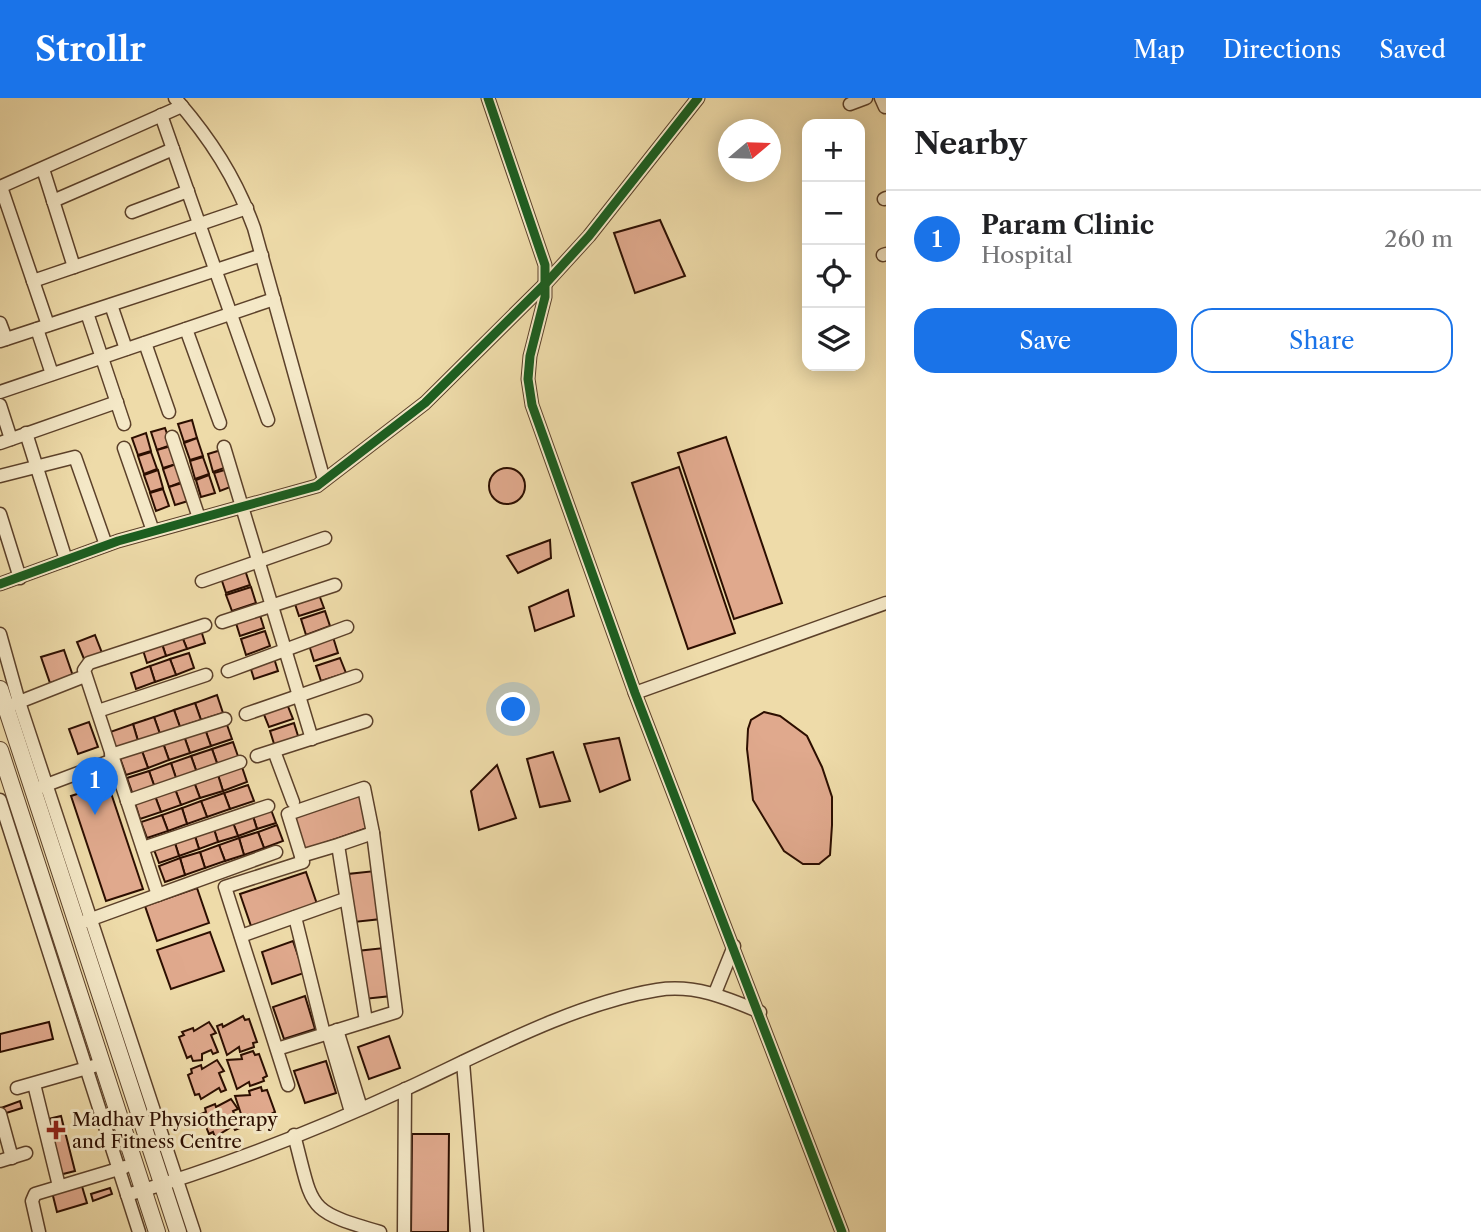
<!DOCTYPE html>
<html lang="en">
<head>
<meta charset="utf-8">
<style>
	body { margin:0; font-family:"Libre Caslon Text",serif; background:#f2f2f2; color:#202124 }
	.controls { position:absolute; right:21px; top:21px; display:grid; overflow:hidden; border-radius:14px; box-shadow:0 4px 18px #0003 }
	.controls button { width:63px; height:63px; display:grid; place-items:center; padding:0; border:0; border-bottom:2px solid #e0e0e0; background:#fff; color:#202124; font:35px sans-serif }
	.compass { position:absolute; left:718px; top:21px; width:63px; height:63px; border-radius:50%; background:#fff; box-shadow:0 4px 18px #0003; rotate:71deg }
	.you { position:absolute; left:514px; top:612px; width:24px; height:24px; margin:-18px; border:5px solid #fff; border-radius:50%; background:#1a73e8; box-shadow:0 0 0 10px #1a73e833 }
	.badge { display:grid; place-items:center; width:46px; height:46px; border-radius:50%; background:#1a73e8; color:#fff; font-size:23px; font-weight:700 }
	.pin { position:absolute; translate:-50% -58px; filter:drop-shadow(0 2px 4px #0008) }
	.pin::after { content:''; position:absolute; top:37px; width:24px; height:21px; background:inherit; clip-path:polygon(0 0,100% 0,50% 100%) }
	.list { margin:0; padding:0; list-style:none }
	h2 { display:flex; justify-content:space-between; align-items:center; height:91px; margin:0; padding:0 28px; font-size:30px }
	h2 small { font-size:23px; font-weight:400; color:#757577 }
	.list li { display:grid; grid-template-columns:46px 1fr auto; gap:21px; align-items:center; box-sizing:border-box; height:98px; padding:0 28px; border-top:2px solid #e0e0e0 }
	.list b { display:block; font-size:26px; white-space:nowrap }
	.list p { margin:0; font-size:23px; white-space:nowrap; color:#757577 }
	.list em { font-size:23px; font-style:normal; color:#757577 }
	.actions { display:flex; gap:14px; padding:21px 28px }
	.actions a { flex:1; padding:16px 0; border:2px solid #1a73e8; border-radius:21px; text-align:center; font-size:24px; color:#1a73e8 }
	.actions .main { background:#1a73e8; color:#fff }
	.icon { flex:none; width:38px; height:38px; fill:none; stroke:currentColor; stroke-width:2; stroke-linecap:round; stroke-linejoin:round }
	.map { position:relative; flex:none; width:886px; height:1134px; overflow:hidden }
	header { display:flex; align-items:center; gap:42px; box-sizing:border-box; height:98px; padding:0 35px; background:#1a73e8; color:#fff }
	header strong { font-size:33px }
	nav { display:flex; gap:38px; margin-inline-start:auto; font-size:24px }
	main { display:flex }
	aside { flex:1; background:#fff }
	.map>svg:first-child { display:block }
	.building { fill:#e0a98d; stroke:#2c0e00; stroke-width:2 }
	.lines { fill:none; stroke-linecap:round; stroke-linejoin:round }
	.minor-casing { stroke:#5c412a; stroke-width:15 }
	.tertiary-casing { stroke:#5c412a; stroke-width:18 }
	.minor { stroke:#f4e8c7; stroke-width:12 }
	.tertiary { stroke:#f4e8c7; stroke-width:16 }
	.cycleway-casing { stroke:#f4e8c7; stroke-width:13 }
	.cycleway { stroke:#1b5e20; stroke-width:9 }
	.poi-dot { fill:#8f2418; stroke:#f4e8c7; stroke-width:2.5 }
	.labels { text-anchor:middle; dominant-baseline:central; stroke-width:6; stroke-linejoin:round; paint-order:stroke }
	.poi-label { font-size:19px; fill:#2c0e00; stroke:#f4e8c7; text-anchor:start }
</style>
</head>
<body>
<header>
<strong>Strollr</strong>
<nav><a>Map</a><a>Directions</a><a>Saved</a></nav>
</header>
<main>
<div class="map">
<svg width="886" height="1134" viewBox="0 0 886 1134">
	<rect width="100%" height="100%" fill="#eedba9"/>
	<filter id="stains"><feTurbulence type="fractalNoise" baseFrequency=".00286" numOctaves="4"/><feColorMatrix values="0 0 0 0 .2 0 0 0 0 .09 0 0 0 0 .02 0 0 0 .5 -.17"/></filter>
	<radialGradient id="worn" r=".72"><stop offset=".6" stop-color="#630" stop-opacity="0"/><stop offset="1" stop-color="#630" stop-opacity=".3"/></radialGradient>
	<g class="building">
		<path d="M660,122L685,178L635,195L614,135Z"/>
		<path d="M192,322L197,340L184,344L178,326Z"/>
		<path d="M165,330L171,347L157,352L151,334Z"/>
		<path d="M146,335L151,353L138,357L132,340Z"/>
		<path d="M726,339L782,505L734,521L678,355Z"/>
		<path d="M197,340L203,358L190,362L184,345Z"/>
		<path d="M171,348L176,366L163,370L157,352Z"/>
		<path d="M221,352L227,369L213,374L208,356Z"/>
		<path d="M151,354L157,371L144,376L138,358Z"/>
		<path d="M203,359L209,376L195,381L190,363Z"/>
		<path d="M176,366L182,384L169,389L163,371Z"/>
		<path d="M679,369L735,535L688,551L632,385Z"/>
		<circle cx="507" cy="388" r="18"/>
		<path d="M228,371L233,388L220,393L214,375Z"/>
		<path d="M158,372L163,390L150,394L144,377Z"/>
		<path d="M209,377L215,395L201,399L196,382Z"/>
		<path d="M182,385L188,403L175,407L169,389Z"/>
		<path d="M163,391L169,408L156,413L150,395Z"/>
		<path d="M550,442L551,460L518,475L507,458Z"/>
		<path d="M245,472L250,487L226,495L221,480Z"/>
		<path d="M251,489L256,505L232,513L226,497Z"/>
		<path d="M568,492L574,518L535,533L529,509Z"/>
		<path d="M318,494L324,510L299,518L294,503Z"/>
		<path d="M325,513L330,528L306,537L301,521Z"/>
		<path d="M259,514L264,530L240,538L235,522Z"/>
		<path d="M200,529L205,545L187,551L181,536Z"/>
		<path d="M265,533L270,548L246,557L241,541Z"/>
		<path d="M181,536L187,551L166,558L161,543Z"/>
		<path d="M95,537L102,555L84,561L77,544Z"/>
		<path d="M333,539L338,555L314,563L309,547Z"/>
		<path d="M161,543L166,558L147,565L142,549Z"/>
		<path d="M64,552L73,578L50,585L41,559Z"/>
		<path d="M189,555L194,570L176,577L170,561Z"/>
		<path d="M273,557L278,573L254,581L249,565Z"/>
		<path d="M340,560L346,575L321,583L316,568Z"/>
		<path d="M170,561L176,577L155,584L150,568Z"/>
		<path d="M150,568L155,584L136,591L131,575Z"/>
		<path d="M217,597L223,615L201,622L195,605Z"/>
		<path d="M195,605L201,622L180,629L174,612Z"/>
		<path d="M287,606L293,621L269,629L263,614Z"/>
		<path d="M174,612L180,629L160,636L154,619Z"/>
		<path d="M764,614L780,618L807,638L822,669L832,699V727L830,757L819,766H803L784,753L753,702L747,651L748,631L751,622Z"/>
		<path d="M154,619L160,636L138,643L133,626Z"/>
		<path d="M89,624L98,649L78,656L69,631Z"/>
		<path d="M226,624L232,641L211,648L205,631Z"/>
		<path d="M294,625L299,641L275,649L270,633Z"/>
		<path d="M133,626L138,643L116,651L110,634Z"/>
		<path d="M205,631L211,648L190,655L184,638Z"/>
		<path d="M184,638L190,655L169,662L163,645Z"/>
		<path d="M619,640L630,682L600,694L584,646Z"/>
		<path d="M233,644L239,661L218,668L212,651Z"/>
		<path d="M163,645L169,662L148,670L142,653Z"/>
		<path d="M212,651L218,668L197,675L191,658Z"/>
		<path d="M142,653L148,670L126,677L120,660Z"/>
		<path d="M553,654L570,703L540,709L527,661Z"/>
		<path d="M191,658L197,675L177,683L171,665Z"/>
		<path d="M171,665L177,683L155,690L149,673Z"/>
		<path d="M497,667L516,720L479,732L471,693Z"/>
		<path d="M242,669L247,684L223,693L218,677Z"/>
		<path d="M149,673L155,690L133,697L127,680Z"/>
		<path d="M218,677L223,693L200,700L194,684Z"/>
		<path d="M194,684L200,700L181,707L175,691Z"/>
		<path d="M108,686L143,791L106,803L71,698Z"/>
		<path d="M248,687L254,703L230,711L224,695Z"/>
		<path d="M175,691L181,707L161,714L155,698Z"/>
		<path d="M224,695L230,711L207,719L201,703Z"/>
		<path d="M359,697L370,729L304,752L293,719Z"/>
		<path d="M155,698L161,714L140,721L135,705Z"/>
		<path d="M201,703L207,719L187,726L182,710Z"/>
		<path d="M270,709L276,725L257,731L252,715Z"/>
		<path d="M182,710L187,726L168,733L162,717Z"/>
		<path d="M252,715L257,731L238,738L232,722Z"/>
		<path d="M162,717L168,733L147,740L141,724Z"/>
		<path d="M232,722L238,738L218,744L213,728Z"/>
		<path d="M277,727L283,743L264,750L258,734Z"/>
		<path d="M213,728L218,744L199,751L194,735Z"/>
		<path d="M258,734L264,750L244,757L239,740Z"/>
		<path d="M194,735L199,751L179,758L174,742Z"/>
		<path d="M239,740L244,757L225,763L219,747Z"/>
		<path d="M174,742L179,758L159,765L153,749Z"/>
		<path d="M219,747L225,763L205,770L200,754Z"/>
		<path d="M200,754L205,770L185,777L180,760Z"/>
		<path d="M180,760L185,777L165,784L159,768Z"/>
		<path d="M375,773L381,821L354,824L348,776Z"/>
		<path d="M306,774L317,806L251,828L240,796Z"/>
		<path d="M197,790L209,825L157,843L145,808Z"/>
		<path d="M210,834L224,873L171,891L157,852Z"/>
		<path d="M293,843L304,875L272,886L262,854Z"/>
		<path d="M384,850L391,898L364,901L357,853Z"/>
		<path d="M305,898L315,931L284,941L273,909Z"/>
		<path d="M243,918L245,922L249,921L257,944L253,945L254,949L240,954L239,949L227,957L217,928L222,926L223,929Z"/>
		<path d="M49,924L53,941L0,954V936Z"/>
		<path d="M209,924L216,935L211,937L218,954L213,956L211,952L202,956V962L193,963L191,958L187,960L179,939L184,937L182,934L193,930L194,933Z"/>
		<path d="M389,938L400,970L369,981L358,949Z"/>
		<path d="M253,953L255,957L259,956L267,978L263,980L264,983L250,988L249,984L237,991L227,962L242,961L241,957Z"/>
		<path d="M217,962L224,973L219,975L226,992L221,994L219,990L201,1001L199,996L195,997L188,977L192,975L191,971L201,967L202,971Z"/>
		<path d="M326,963L336,995L305,1005L294,973Z"/>
		<path d="M261,989L262,993L267,992L275,1014L271,1016L272,1020L258,1024L257,1020L245,1028L235,998L250,997L249,993Z"/>
		<path d="M231,1001L238,1011L233,1013L240,1030L235,1032L233,1028L215,1039L213,1034L209,1036L201,1016L206,1014L205,1010L215,1006L216,1009Z"/>
		<path d="M20,1003L22,1010L3,1016L1,1010Z"/>
		<path d="M61,1018L75,1073L59,1077L44,1022Z"/>
		<path d="M412,1036H449L448,1134H411Z"/>
		<path d="M81,1085L87,1105L57,1114L52,1094Z"/>
		<path d="M110,1090L112,1096L93,1103L91,1096Z"/>
	</g>
	<g class="lines">
		<defs>
			<g id="minor">
				<path d="M175,0C210,40 236,80 254,130L324,382"/>
				<path d="M488,0L545,167V199L530,258L528,281L532,307L635,595L842,1134"/>
				<path d="M881,0L885,9"/>
				<path d="M850,6L866,0"/>
				<path d="M161,17L268,322"/>
				<path d="M43,71L74,169"/>
				<path d="M0,89L182,8"/>
				<path d="M1,89L48,227"/>
				<path d="M884,101L886,100"/>
				<path d="M53,103L173,51"/>
				<path d="M132,114L188,93"/>
				<path d="M883,157L886,156"/>
				<path d="M33,183L247,110"/>
				<path d="M111,207L126,251"/>
				<path d="M87,215L124,326"/>
				<path d="M0,225L6,241"/>
				<path d="M37,231L52,276"/>
				<path d="M186,231L220,325"/>
				<path d="M0,243L262,157"/>
				<path d="M145,245L169,314"/>
				<path d="M0,294L274,201"/>
				<path d="M0,307L11,341"/>
				<path d="M26,335L66,462"/>
				<path d="M172,339L199,420"/>
				<path d="M0,345L117,304"/>
				<path d="M224,349L312,641"/>
				<path d="M124,350L153,433"/>
				<path d="M0,378L75,359L106,447"/>
				<path d="M0,416L20,480"/>
				<path d="M202,483L325,440"/>
				<path d="M0,486L118,443L317,388L425,305L547,184L589,138L698,0"/>
				<path d="M222,524L335,487"/>
				<path d="M0,536L19,604L194,1134"/>
				<path d="M228,573L347,529"/>
				<path d="M635,595L886,505"/>
				<path d="M14,606L85,578"/>
				<path d="M98,613L206,577"/>
				<path d="M246,616L356,578"/>
				<path d="M274,653L293,704"/>
				<path d="M111,657L225,621"/>
				<path d="M257,658L366,623"/>
				<path d="M41,689L113,662"/>
				<path d="M0,702L139,1134"/>
				<path d="M127,703L240,664"/>
				<path d="M338,747L301,758L288,716L364,690L373,735L338,747L366,923"/>
				<path d="M143,750L268,708"/>
				<path d="M158,797L84,572L89,565L205,527"/>
				<path d="M295,819L324,936"/>
				<path d="M86,823L276,754"/>
				<path d="M241,838L345,801"/>
				<path d="M715,895L734,848"/>
				<path d="M337,932L361,1010"/>
				<path d="M328,935L351,1014"/>
				<path d="M277,951L396,914L373,735"/>
				<path d="M463,964L477,1134"/>
				<path d="M34,986L59,1088"/>
				<path d="M288,987L225,789L303,764L301,758"/>
				<path d="M17,990L94,968"/>
				<path d="M0,1016L12,1060"/>
				<path d="M294,1037C314,1111 304,1112 380,1134"/>
				<path d="M0,1063L26,1055"/>
				<path d="M127,1097C223,1069 319,1031 410,989C485,954 576,905 657,892C695,886 727,900 760,914"/>
				<path d="M39,1134L32,1103L35,1096L125,1069"/>
				<path d="M404,1134L405,991"/>
			</g>
			<g id="tertiary">
				<path d="M0,591L178,1134"/>
				<path d="M0,652L157,1134"/>
			</g>
		</defs>
		<use href="#minor" class="minor-casing"/>
		<use href="#tertiary" class="tertiary-casing"/>
		<use href="#minor" class="minor"/>
		<use href="#tertiary" class="tertiary"/>
		<defs>
			<g id="cycleway">
				<path d="M488,0L545,167V199L530,258L528,281L532,307L635,595L842,1134"/>
				<path d="M0,486L118,443L317,388L425,305L547,184L589,138L698,0"/>
			</g>
		</defs>
		<use href="#cycleway" class="cycleway-casing"/>
		<use href="#cycleway" class="cycleway"/>
	</g>
	<path class="poi-dot" d="M52.5 1021.5h7v7h7v7h-7v7h-7v-7h-7v-7h7z"/>
	<g class="labels">
		<g class="poi-label">
			<text x="72" y="1021">Madhav Physiotherapy<tspan x="72" dy="22">and Fitness Centre</tspan></text>
		</g>
	</g>
	<rect width="100%" height="100%" filter="url(#stains)"/>
	<rect width="100%" height="100%" fill="url(#worn)"/>
</svg>
<div class="controls">
<button>+</button>
<button>−</button>
<button><svg class="icon" aria-label="locate" viewBox="0 0 24 24"><circle cx="12" cy="12" r="6"/><path d="M12 2v4M12 18v4M2 12h4M18 12h4"/></svg></button>
<button><svg class="icon" aria-label="layers" viewBox="0 0 24 24"><path d="M12 4l9 5-9 5-9-5zM3 14l9 5 9-5"/></svg></button>
</div>
<svg class="compass" viewBox="-18 -18 36 36"><path d="M0-13l5 13h-10z" fill="#e53935"/><path d="M0 13l5-13h-10z" fill="#757577"/></svg>
<div class="you"></div>
<div class="pin badge" style="left:95px;top:717px">1</div>
</div>
<aside>
<h2>Nearby<small></small></h2>
<ul class="list">
<li><span class="badge">1</span><div><b>Param Clinic</b><p>Hospital</p></div><em>260 m</em></li>
</ul>
<div class="actions"><a class="main">Save</a><a>Share</a></div>
</aside>
</main>
</body>
</html>
